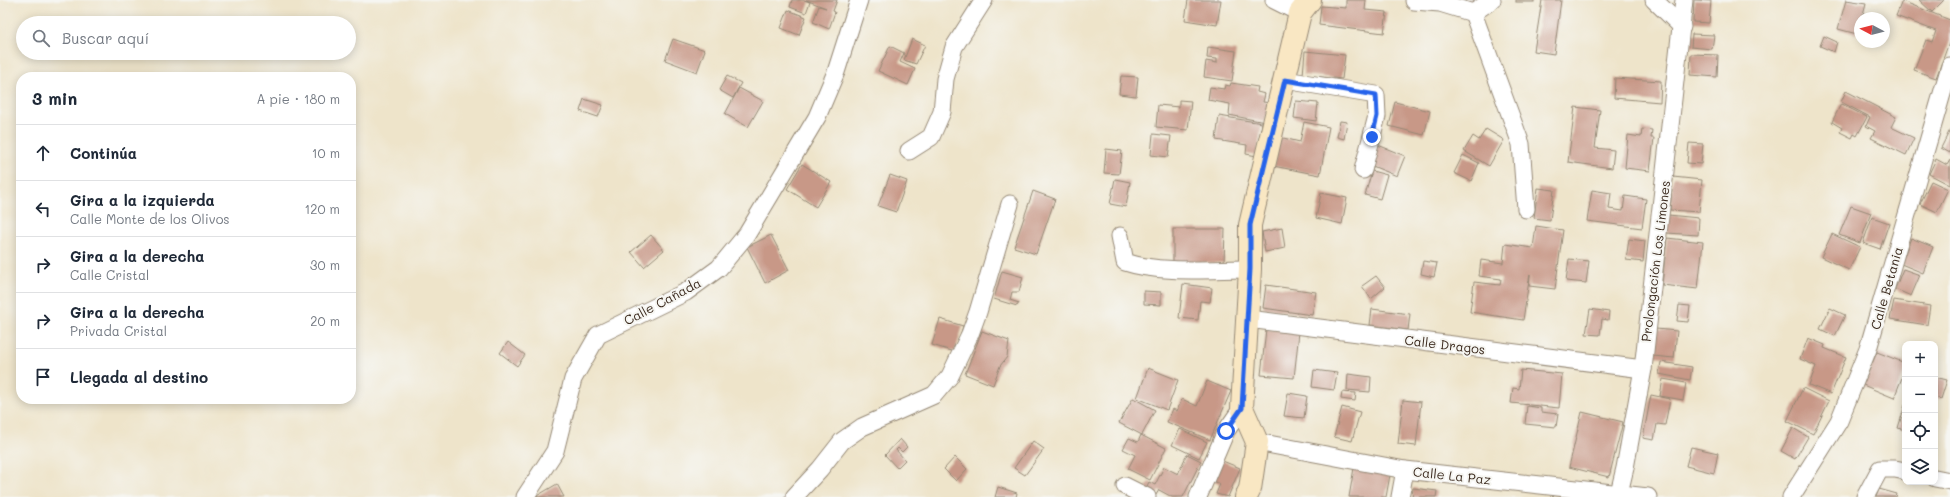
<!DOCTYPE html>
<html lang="es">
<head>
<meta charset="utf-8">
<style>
	body { margin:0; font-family:Mali,sans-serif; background:#f2f2f3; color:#1f2937 }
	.controls { position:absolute; right:12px; bottom:12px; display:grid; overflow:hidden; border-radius:8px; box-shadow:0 2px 10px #0003 }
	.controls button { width:36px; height:36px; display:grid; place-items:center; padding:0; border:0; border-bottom:1px solid #e0e1e3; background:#fff; color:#1f2937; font:20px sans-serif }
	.compass { position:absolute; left:1854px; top:12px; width:36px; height:36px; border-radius:50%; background:#fff; box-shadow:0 2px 10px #0003; rotate:277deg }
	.stop { position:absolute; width:12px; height:12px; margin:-9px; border:3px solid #2563eb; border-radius:50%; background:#fff }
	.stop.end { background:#2563eb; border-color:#fff; box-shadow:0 1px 4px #0008 }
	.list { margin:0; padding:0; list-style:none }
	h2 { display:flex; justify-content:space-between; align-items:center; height:52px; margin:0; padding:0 16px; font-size:17px }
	h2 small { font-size:13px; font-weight:400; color:#747a83 }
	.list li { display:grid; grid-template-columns:26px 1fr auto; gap:12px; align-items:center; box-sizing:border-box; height:56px; padding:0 16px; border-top:1px solid #e0e1e3 }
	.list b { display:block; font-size:15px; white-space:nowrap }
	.list p { margin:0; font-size:13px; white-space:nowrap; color:#747a83 }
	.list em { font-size:13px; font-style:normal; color:#747a83 }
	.icon { flex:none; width:22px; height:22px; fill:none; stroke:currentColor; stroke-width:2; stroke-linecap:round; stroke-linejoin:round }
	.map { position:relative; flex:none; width:1950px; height:497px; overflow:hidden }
	.search { position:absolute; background:#fff; box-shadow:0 2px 10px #0003; left:16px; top:16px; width:340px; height:44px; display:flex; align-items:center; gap:10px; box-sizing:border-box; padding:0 14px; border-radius:22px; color:#747a83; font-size:15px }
	.panel { position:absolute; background:#fff; box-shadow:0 2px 10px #0003; left:16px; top:72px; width:340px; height:332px; border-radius:16px }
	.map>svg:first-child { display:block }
	.building { fill:#c89887 }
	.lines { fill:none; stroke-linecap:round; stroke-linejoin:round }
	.street-casing { stroke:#948774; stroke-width:19 }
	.secondary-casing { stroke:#948774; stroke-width:24 }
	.street { stroke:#fff; stroke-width:17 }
	.secondary { stroke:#f9e7c3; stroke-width:22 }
	.route { stroke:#2563eb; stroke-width:5 }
	.labels { text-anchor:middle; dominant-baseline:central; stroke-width:4; stroke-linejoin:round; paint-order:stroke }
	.street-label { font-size:13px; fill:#3b2a1e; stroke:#f6f6f2 }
</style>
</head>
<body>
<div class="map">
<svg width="1950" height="497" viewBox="0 0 1950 497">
	<rect width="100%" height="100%" fill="#f6f6f2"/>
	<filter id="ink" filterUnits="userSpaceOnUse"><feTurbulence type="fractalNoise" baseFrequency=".025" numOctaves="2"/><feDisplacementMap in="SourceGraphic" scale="8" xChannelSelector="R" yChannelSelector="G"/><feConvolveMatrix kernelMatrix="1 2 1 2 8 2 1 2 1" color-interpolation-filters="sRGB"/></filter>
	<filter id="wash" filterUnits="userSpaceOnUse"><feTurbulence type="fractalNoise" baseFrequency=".012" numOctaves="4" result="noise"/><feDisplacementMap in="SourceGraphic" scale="16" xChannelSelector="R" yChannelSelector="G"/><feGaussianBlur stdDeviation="0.9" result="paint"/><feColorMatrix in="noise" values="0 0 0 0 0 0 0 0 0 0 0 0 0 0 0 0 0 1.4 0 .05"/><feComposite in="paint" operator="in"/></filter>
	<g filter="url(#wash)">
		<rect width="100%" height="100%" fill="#eee4ca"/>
		<g id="blocks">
			<g class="building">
				<path d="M792,0H804L810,2L806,13L790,7Z"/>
				<path d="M806,0H837L833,11L835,12L829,29L813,22L819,6L826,8Z"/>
				<path d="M1188,0H1221L1217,25L1185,20Z"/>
				<path d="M1346,0H1366L1365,10L1387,12L1384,33L1319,25L1321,6L1346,8Z"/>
				<path d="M1464,0H1477L1471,6Z"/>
				<rect x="1516" y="0" width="18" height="2"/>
				<path d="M1542,0H1561L1554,54L1534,51Z"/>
				<path d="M1694,0L1711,1L1709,23L1693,22Z"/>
				<path d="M1846,0L1866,3L1862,18H1860L1857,34L1838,29Z"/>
				<path d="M1919,0H1944L1932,12Z"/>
				<path d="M1902,1L1950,20V40L1936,78L1914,70L1926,40L1932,42L1936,31L1896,16Z"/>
				<path d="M788,10L806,17L799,35L781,28Z"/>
				<path d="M1692,34L1714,35L1712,49L1691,47Z"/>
				<path d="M1824,36L1837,42L1834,52L1820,46Z"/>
				<path d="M673,39L705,50L697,72L665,60Z"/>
				<path d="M912,39L925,45L916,64L904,60Z"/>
				<path d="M890,46L904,53L900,62L915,69L908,85L878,71Z"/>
				<path d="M1208,47L1236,51L1232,81L1204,77L1206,61L1217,63V59L1207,58Z"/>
				<path d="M1305,51L1345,55L1342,79L1303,75Z"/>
				<path d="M1691,54L1718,55L1717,77L1690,75Z"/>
				<path d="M727,76L741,83L733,98L719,90Z"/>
				<path d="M1121,76L1138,77L1136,96L1119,94Z"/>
				<path d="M1615,78L1661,81L1660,102L1614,98Z"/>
				<path d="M1231,83L1258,87L1257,92L1265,94L1263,102L1271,103L1265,122L1229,115L1230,104L1208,100L1210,87L1224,89L1225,85L1230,86Z"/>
				<path d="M739,88L763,101L748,127L725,114Z"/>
				<path d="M1846,91L1896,117L1891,127L1914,138L1906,155L1871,138L1875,131L1866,126L1870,117L1841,102Z"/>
				<path d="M584,99L603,105L598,117L580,111Z"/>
				<path d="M1179,100L1191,101L1188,130L1156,127L1158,105L1179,107Z"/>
				<path d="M1296,101L1318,103L1316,121L1294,118Z"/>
				<path d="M1395,102L1430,111L1424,135L1389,126Z"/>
				<path d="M1841,104L1867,117L1857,136L1854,134L1852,138L1840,132L1842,128L1832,122Z"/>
				<path d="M1575,107L1600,110L1595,148L1614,150L1612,168L1568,162Z"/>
				<path d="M1219,116L1262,123L1257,156L1246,154L1247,145L1216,140Z"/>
				<path d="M1340,121L1347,122L1344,139L1337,137Z"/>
				<path d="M1304,122L1329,127L1320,175L1273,166L1279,137L1300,142Z"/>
				<path d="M1486,129L1504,140L1489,166L1464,151L1473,136L1479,140Z"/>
				<path d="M1642,129L1652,130L1651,138H1654L1650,171L1625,168L1628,135L1641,137Z"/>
				<path d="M1950,130V153L1941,148Z"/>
				<path d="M1153,134L1171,136L1168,157L1151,155Z"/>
				<path d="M1689,143L1703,144L1701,164L1687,163Z"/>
				<path d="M1378,145L1405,156L1397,176L1370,165Z"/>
				<path d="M1106,149L1122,151L1119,174L1104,173Z"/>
				<path d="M1463,155L1479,163L1471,181L1454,173Z"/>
				<path d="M1936,159L1947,165L1950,160V185L1929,174Z"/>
				<path d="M802,164L831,182L816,207L787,189Z"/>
				<path d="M1372,171L1387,175L1380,199L1365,195Z"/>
				<path d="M890,175L907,181L896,212L878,206Z"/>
				<path d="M1673,177L1702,180L1699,212L1670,210Z"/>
				<path d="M1115,179L1130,182L1126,207L1110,204Z"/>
				<path d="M1931,181L1948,189L1937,212L1920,204Z"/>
				<path d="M1538,188L1554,190L1550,220L1534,218Z"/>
				<path d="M1592,190L1611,193L1609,209L1623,211L1625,196L1646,199L1642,228L1587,221Z"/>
				<path d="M1033,191L1055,199L1036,254L1014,247Z"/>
				<path d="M1321,193L1347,198L1342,224L1316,218Z"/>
				<path d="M1851,206L1871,213L1860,243L1839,235Z"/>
				<path d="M1668,215L1699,218L1698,235L1667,233Z"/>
				<path d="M1872,217L1889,223L1880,249L1863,243Z"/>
				<path d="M1536,226L1563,230L1555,289L1529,286L1530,274L1523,320L1470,312L1474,282L1500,285L1501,279L1479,276L1481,260L1503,263L1505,244L1533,248Z"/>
				<path d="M1282,228L1285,248L1265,252L1262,232Z"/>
				<path d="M1173,229H1225L1224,263L1173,262Z"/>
				<path d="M1832,234L1860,247L1849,270L1821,257Z"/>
				<path d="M651,235L664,250L644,267L631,252Z"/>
				<path d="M771,235L789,270L765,283L747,247Z"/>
				<path d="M1667,238L1703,242L1698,289L1662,285Z"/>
				<path d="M1911,238L1933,247L1923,273L1901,264Z"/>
				<path d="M1629,239L1645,241L1643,262L1626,260Z"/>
				<path d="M1569,259L1589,261L1586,283L1566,281Z"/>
				<path d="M1423,261L1437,263L1434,277L1421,274Z"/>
				<path d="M1903,269L1920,275L1911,296L1895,289Z"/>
				<path d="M1002,271L1023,277L1019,292H1012L1010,300L1019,303L1017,306L994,299Z"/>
				<path d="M1376,276L1385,287L1371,299L1362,286Z"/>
				<path d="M1183,284L1212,288L1210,302L1200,301L1198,320L1179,318Z"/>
				<path d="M1266,285L1316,292L1312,315L1263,308Z"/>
				<path d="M1144,291L1161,292V305L1144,304Z"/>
				<path d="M1894,300L1930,306L1927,325L1890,319Z"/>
				<path d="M1679,305L1690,306L1688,322L1677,321Z"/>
				<path d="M1830,308L1845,315L1835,336L1820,329Z"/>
				<path d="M1372,309L1410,314L1408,330L1370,325Z"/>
				<path d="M1590,309L1609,312L1608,320L1602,319L1600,335L1586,334Z"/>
				<path d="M940,319L963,326L955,352L932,345Z"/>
				<path d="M1266,329L1299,332L1294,378L1261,375Z"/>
				<path d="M1656,329L1677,331L1674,358L1653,356Z"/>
				<path d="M982,331L1009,341L1007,357L1000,366L993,385L965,374Z"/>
				<path d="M1808,338L1825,345L1824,348L1846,357L1831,394L1809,385L1816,366L1800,359Z"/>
				<path d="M508,342L525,355L517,366L500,353Z"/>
				<path d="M1877,352L1905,363V370L1894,398L1863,385Z"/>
				<path d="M1661,362L1692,367L1690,380L1659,374Z"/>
				<path d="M1148,368L1178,380L1167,410L1137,398Z"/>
				<path d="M1314,370L1337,373L1334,390L1312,387Z"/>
				<path d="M1521,370L1562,374L1559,408L1511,403L1513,388L1519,389Z"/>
				<path d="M1348,374L1371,377L1370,392L1347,390Z"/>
				<path d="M1935,377L1947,380L1941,399L1935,397Z"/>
				<path d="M1663,379L1686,383L1683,400L1660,396Z"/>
				<path d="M1207,381L1231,391L1210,440L1167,422L1173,409L1177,411L1182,399L1197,406Z"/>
				<path d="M1803,388L1829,401L1813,434L1787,421Z"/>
				<path d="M1342,392L1356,393L1355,401L1341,399Z"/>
				<path d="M1288,393L1307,396L1304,418L1284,416Z"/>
				<path d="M1651,395L1670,399L1665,425L1657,424L1654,440L1643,438Z"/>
				<path d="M1133,398L1155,410L1142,435L1119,423Z"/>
				<path d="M1403,400L1421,402L1416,446L1398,444Z"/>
				<path d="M1905,405V430L1898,428Z"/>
				<path d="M1527,406L1541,408V412L1558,414L1556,427L1525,424Z"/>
				<path d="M1342,407L1360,412L1352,441L1334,437Z"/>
				<path d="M1582,412L1623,422L1609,477L1569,467Z"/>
				<path d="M1793,428L1808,437L1795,459L1781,451Z"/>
				<path d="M1180,429L1207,442L1199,458L1172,445Z"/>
				<path d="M1141,435L1166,448L1150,480L1128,469L1135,455L1123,449L1129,438L1138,442Z"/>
				<path d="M900,439L907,447L902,452L898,448L896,450L905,460L897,468L885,455Z"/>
				<path d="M1033,441L1044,449L1025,475L1014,468Z"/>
				<path d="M1691,447L1718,453L1714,473L1686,466Z"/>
				<path d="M1187,454L1201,461L1183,497H1172L1159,490L1156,495L1145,490L1149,482L1155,485L1164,467L1178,474Z"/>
				<path d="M955,457L967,469L956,481L944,469Z"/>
				<path d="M1220,460L1240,468L1228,497L1216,494L1220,484L1212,481Z"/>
				<path d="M1354,468L1390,475L1386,497H1349Z"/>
				<path d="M557,484L564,497H535Z"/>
				<path d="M998,487L1017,493L1016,497H995Z"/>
				<path d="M1413,488L1437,491L1436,497H1412Z"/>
				<path d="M1879,489L1897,494L1896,497H1876Z"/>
			</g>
		</g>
	</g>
	<g filter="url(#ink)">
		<use href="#blocks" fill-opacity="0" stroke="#948774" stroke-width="1"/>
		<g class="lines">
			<defs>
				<g id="street">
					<path d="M1274,0L1300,13"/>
					<path d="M1654,0L1682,27"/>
					<path d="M1414,1L1440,3L1473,13L1492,0"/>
					<path d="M1473,13L1521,144L1526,209"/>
					<path d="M1285,80L1376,95L1377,116L1363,170"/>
					<path d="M909,151L931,137L942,112L945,79L954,47L984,0"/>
					<path d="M1120,236L1125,262C1161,274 1212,269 1250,269"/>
					<path d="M1248,319L1643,369"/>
					<path d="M1257,442L1405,470L1648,497"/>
					<path d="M1935,478L1950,481"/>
					<path d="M1125,486L1147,497"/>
					<path d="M525,497L555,451L573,379L598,335L686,292L719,268L747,234L817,117L836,72L859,0"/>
					<path d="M794,497L820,469L842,441L862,427L934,395L950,376L970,334L978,312L1010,204"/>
					<path d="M1198,497L1226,431L1242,408"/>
					<path d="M1400,497L1405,470"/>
					<path d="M1618,497L1625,468L1643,369L1684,0"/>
					<path d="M1791,497L1839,421L1868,349L1950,66"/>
					<path d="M1865,497L1880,469H1895L1905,471"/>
				</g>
				<path id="secondary" d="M1246,497L1250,489L1257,442L1242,408L1250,269V225L1300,13L1310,0"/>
			</defs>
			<use href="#street" class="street-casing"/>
			<use href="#secondary" class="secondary-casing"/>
			<use href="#street" class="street"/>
			<use href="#secondary" class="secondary"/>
		</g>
	</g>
	<g class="lines" filter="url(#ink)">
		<path class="route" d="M1226,431L1242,408L1250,269V225L1285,80L1376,95L1377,116L1372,137"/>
	</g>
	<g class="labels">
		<g class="street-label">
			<text transform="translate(1655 261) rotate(-83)">Prolongación Los Limones</text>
			<text transform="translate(1886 288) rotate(-74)">Calle Betania</text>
			<text transform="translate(662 301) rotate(-28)">Calle Cañada</text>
			<text transform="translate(1445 344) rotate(7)">Calle Dragos</text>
			<text transform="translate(1452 475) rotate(6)">Calle La Paz</text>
		</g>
	</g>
</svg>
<div class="controls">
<button>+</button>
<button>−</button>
<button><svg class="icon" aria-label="locate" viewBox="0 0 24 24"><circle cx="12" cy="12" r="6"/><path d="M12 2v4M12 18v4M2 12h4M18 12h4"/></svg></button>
<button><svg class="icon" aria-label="layers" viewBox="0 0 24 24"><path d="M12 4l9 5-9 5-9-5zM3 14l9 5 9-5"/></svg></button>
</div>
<svg class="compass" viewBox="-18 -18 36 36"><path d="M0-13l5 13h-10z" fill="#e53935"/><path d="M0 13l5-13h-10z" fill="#747a83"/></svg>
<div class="stop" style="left:1226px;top:431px"></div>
<div class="stop end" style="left:1372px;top:137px"></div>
<div class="search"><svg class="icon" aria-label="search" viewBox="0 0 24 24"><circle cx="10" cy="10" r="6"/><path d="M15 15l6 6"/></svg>Buscar aquí</div>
<section class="panel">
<h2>3 min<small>A pie · 180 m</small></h2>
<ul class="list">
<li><svg class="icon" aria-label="ahead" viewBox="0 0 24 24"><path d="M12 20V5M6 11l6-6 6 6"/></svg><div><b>Continúa</b></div><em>10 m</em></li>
<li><svg class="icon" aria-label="left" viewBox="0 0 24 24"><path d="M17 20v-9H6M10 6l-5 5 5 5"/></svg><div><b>Gira a la izquierda</b><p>Calle Monte de los Olivos</p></div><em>120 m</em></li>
<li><svg class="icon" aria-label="right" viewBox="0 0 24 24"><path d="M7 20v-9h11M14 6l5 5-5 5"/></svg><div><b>Gira a la derecha</b><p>Calle Cristal</p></div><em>30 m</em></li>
<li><svg class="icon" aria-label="right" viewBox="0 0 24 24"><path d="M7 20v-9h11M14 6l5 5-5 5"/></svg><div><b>Gira a la derecha</b><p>Privada Cristal</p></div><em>20 m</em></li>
<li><svg class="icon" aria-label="arrive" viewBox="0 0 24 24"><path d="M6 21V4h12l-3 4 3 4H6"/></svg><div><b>Llegada al destino</b></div></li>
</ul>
</section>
</div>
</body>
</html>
